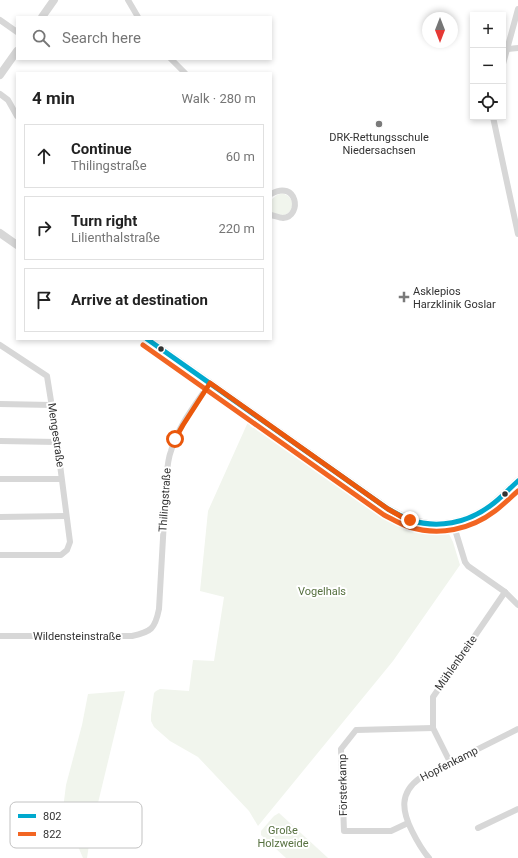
<!DOCTYPE html>
<html lang="en">
<head>
<meta charset="utf-8">
<style>
	body { margin:0; font-family:Roboto,sans-serif; background:#f2f2f2; color:#222 }
	.controls { position:absolute; right:12px; top:12px; display:grid; overflow:hidden; border-radius:0px; box-shadow:0 2px 6px #0003 }
	.controls button { width:36px; height:36px; display:grid; place-items:center; padding:0; border:0; border-bottom:1px solid #e0e0e0; background:#fff; color:#222; font:20px sans-serif }
	.compass { position:absolute; left:422px; top:12px; width:36px; height:36px; border-radius:50%; background:#fff; box-shadow:0 2px 6px #0003; rotate:180deg }
	.stop { position:absolute; width:12px; height:12px; margin:-9px; border:3px solid #ea580c; border-radius:50%; background:#fff }
	.stop.end { background:#ea580c; border-color:#fff; box-shadow:0 1px 4px #0008 }
	.list { margin:0; padding:0; list-style:none }
	h2 { display:flex; justify-content:space-between; align-items:center; height:52px; margin:0; padding:0 16px; font-size:17px }
	h2 small { font-size:13px; font-weight:400; color:#767676 }
	.list li { display:grid; grid-template-columns:26px 1fr auto; gap:12px; align-items:center; box-sizing:border-box; height:64px; margin:0 8px 8px; padding:0 8px; border:1px solid #e0e0e0; border-radius:0px }
	.list b { display:block; font-size:15px; white-space:nowrap }
	.list p { margin:0; font-size:13px; white-space:nowrap; color:#767676 }
	.list em { font-size:13px; font-style:normal; color:#767676 }
	.icon { flex:none; width:22px; height:22px; fill:none; stroke:currentColor; stroke-width:2; stroke-linecap:round; stroke-linejoin:round }
	.map { position:relative; flex:none; width:518px; height:858px; overflow:hidden }
	.search { position:absolute; background:#fff; box-shadow:0 2px 6px #0003; left:16px; top:16px; width:256px; height:44px; display:flex; align-items:center; gap:10px; box-sizing:border-box; padding:0 14px; border-radius:0px; color:#767676; font-size:15px }
	.panel { position:absolute; background:#fff; box-shadow:0 2px 6px #0003; left:16px; top:72px; width:256px; height:268px; border-radius:0px }
	.map>svg:first-child { display:block }
	.green { fill:#f1f5ed }
	.lines { fill:none; stroke-linecap:round; stroke-linejoin:round }
	.minor { stroke:#d7d7d7; stroke-width:6 }
	.tertiary { stroke:#d7d7d7; stroke-width:8 }
	.bus-1-casing { stroke:#fff; stroke-width:8 }
	.bus-2-casing { stroke:#fff; stroke-width:8 }
	.bus-1 { stroke:#00a9ce; stroke-width:5 }
	.bus-2 { stroke:#f26522; stroke-width:5 }
	.route { stroke:#ea580c; stroke-width:5 }
	.poi-dot { fill:#7a7a7a; stroke:#fff; stroke-width:1.5 }
	.bus-dot { fill:#333; stroke:#fff; stroke-width:1.5 }
	.labels { text-anchor:middle; dominant-baseline:central; stroke-width:4; stroke-linejoin:round; paint-order:stroke }
	.poi-label { font-size:11px; fill:#333; stroke:#fff }
	.street-label { font-size:11px; fill:#333; stroke:#fff }
	.park-label { font-size:11px; fill:#56703f; stroke:#fff }
	.key { fill:#fff; stroke:#c2c2c2; stroke-width:1 }
	.key-label { font-size:11px; fill:#333 }
</style>
</head>
<body>
<div class="map">
<svg width="518" height="858" viewBox="0 0 518 858">
	<rect width="100%" height="100%" fill="#fff"/>
	<g class="green">
		<path d="M283,193C284,194 289,196 289,197C295,202 292,213 284,215C280,215 275,214 271,213V200L277,195Z"/>
		<path d="M248,422L251,424L250,426L253,428L254,427L268,434L319,470L398,523L413,528L430,530H443L449,534L453,542L460,565L393,661L258,826L249,811L198,757L170,741L154,727L151,721V715L154,693L156,691L160,689L189,691L193,660L214,661L224,597L200,591L208,511Z"/>
		<path d="M125,691L91,832L87,858H83L68,823L65,810L64,801L66,785L82,725L88,694Z"/>
		<path d="M279,813L328,858H286L261,835V831L274,816Z"/>
	</g>
	<g class="lines">
		<g class="minor">
			<path d="M128,0L138,17"/>
			<path d="M0,20L17,32"/>
			<path d="M507,49L518,48"/>
			<path d="M171,59L185,73"/>
			<path d="M503,64L518,9"/>
			<path d="M0,94L8,100L17,116"/>
			<path d="M493,117L518,234"/>
			<path d="M271,194C297,179 303,216 283,218C280,218 275,216 271,215"/>
			<path d="M0,345L47,376L55,426L70,542L67,550L61,555H0"/>
			<path d="M0,404L52,405"/>
			<path d="M0,441L57,442"/>
			<path d="M0,479H61"/>
			<path d="M0,517L66,516"/>
			<path d="M453,523L465,562L468,566L505,592L518,605"/>
			<path d="M0,636H132C151,632 155,629 159,609L166,485C167,473 167,461 171,451C178,426 196,404 210,383"/>
			<path d="M450,762L433,728V697L505,592"/>
			<path d="M408,823L391,831H344L341,749L356,730L433,728"/>
			<path d="M478,828L518,809"/>
			<path d="M429,858C422,850 417,841 412,831C402,811 399,793 420,778L518,729"/>
		</g>
		<g class="tertiary">
			<path d="M42,17L54,0"/>
			<path d="M0,75L17,51"/>
			<path d="M0,233L17,245"/>
			<path d="M147,339L388,509C398,514 407,520 419,522C441,528 467,522 486,509C496,503 509,489 518,481"/>
		</g>
		<defs>
			<path id="bus-1" d="M147,339L388,509C395,513 403,517 410,520C438,529 467,523 490,506C500,499 509,489 518,481"/>
			<path id="bus-2" d="M143,345L384,515C392,519 400,524 409,527C439,536 470,530 495,511C503,505 510,498 518,491"/>
		</defs>
		<use href="#bus-1" class="bus-1-casing"/>
		<use href="#bus-2" class="bus-2-casing"/>
		<use href="#bus-1" class="bus-1"/>
		<use href="#bus-2" class="bus-2"/>
	</g>
	<g class="lines">
		<path class="route" d="M175,439L183,425L210,383L388,509L402,517L410,520"/>
	</g>
	<g class="poi-dot">
		<circle cx="379" cy="124" r="4"/>
		<path d="M402 291h4v4h4v4h-4v4h-4v-4h-4v-4h4z"/>
	</g>
	<g class="bus-dot">
		<circle cx="161" cy="349" r="3.5"/>
		<circle cx="505" cy="494" r="3.5"/>
	</g>
	<g class="labels">
		<g class="poi-label">
			<text x="379" y="137">DRK-Rettungsschule<tspan x="379" dy="13">Niedersachsen</tspan></text>
			<text x="413" y="291" text-anchor="start">Asklepios<tspan x="413" dy="13">Harzklinik Goslar</tspan></text>
		</g>
		<g class="street-label">
			<text transform="translate(56 435) rotate(82)">Mengestraße</text>
			<text transform="translate(165 500) rotate(-86)">Thilingstraße</text>
			<text x="77" y="636">Wildensteinstraße</text>
			<text transform="translate(456 663) rotate(-55)">Mühlenbreite</text>
			<text transform="translate(449 764) rotate(-27)">Hopfenkamp</text>
			<text transform="translate(343 785) rotate(-91)">Försterkamp</text>
		</g>
		<g class="park-label">
			<text x="322" y="591">Vogelhals</text>
			<text x="283" y="830">Große<tspan x="283" dy="13">Holzweide</tspan></text>
		</g>
	</g>
	<rect x="10" y="802" width="132" height="46" rx="6" class="key"/>
	<rect x="18" y="814" width="18" height="4" fill="#00a9ce"/>
	<rect x="18" y="832" width="18" height="4" fill="#f26522"/>
	<g class="key-label">
		<text x="43" y="820">802</text>
		<text x="43" y="838">822</text>
	</g>
</svg>
<div class="controls">
<button>+</button>
<button>−</button>
<button><svg class="icon" aria-label="locate" viewBox="0 0 24 24"><circle cx="12" cy="12" r="6"/><path d="M12 2v4M12 18v4M2 12h4M18 12h4"/></svg></button>
</div>
<svg class="compass" viewBox="-18 -18 36 36"><path d="M0-13l5 13h-10z" fill="#e53935"/><path d="M0 13l5-13h-10z" fill="#767676"/></svg>
<div class="stop" style="left:175px;top:439px"></div>
<div class="stop end" style="left:410px;top:520px"></div>
<div class="search"><svg class="icon" aria-label="search" viewBox="0 0 24 24"><circle cx="10" cy="10" r="6"/><path d="M15 15l6 6"/></svg>Search here</div>
<section class="panel">
<h2>4 min<small>Walk · 280 m</small></h2>
<ul class="list">
<li><svg class="icon" aria-label="ahead" viewBox="0 0 24 24"><path d="M12 20V5M6 11l6-6 6 6"/></svg><div><b>Continue</b><p>Thilingstraße</p></div><em>60 m</em></li>
<li><svg class="icon" aria-label="right" viewBox="0 0 24 24"><path d="M7 20v-9h11M14 6l5 5-5 5"/></svg><div><b>Turn right</b><p>Lilienthalstraße</p></div><em>220 m</em></li>
<li><svg class="icon" aria-label="arrive" viewBox="0 0 24 24"><path d="M6 21V4h12l-3 4 3 4H6"/></svg><div><b>Arrive at destination</b></div></li>
</ul>
</section>
</div>
</body>
</html>
